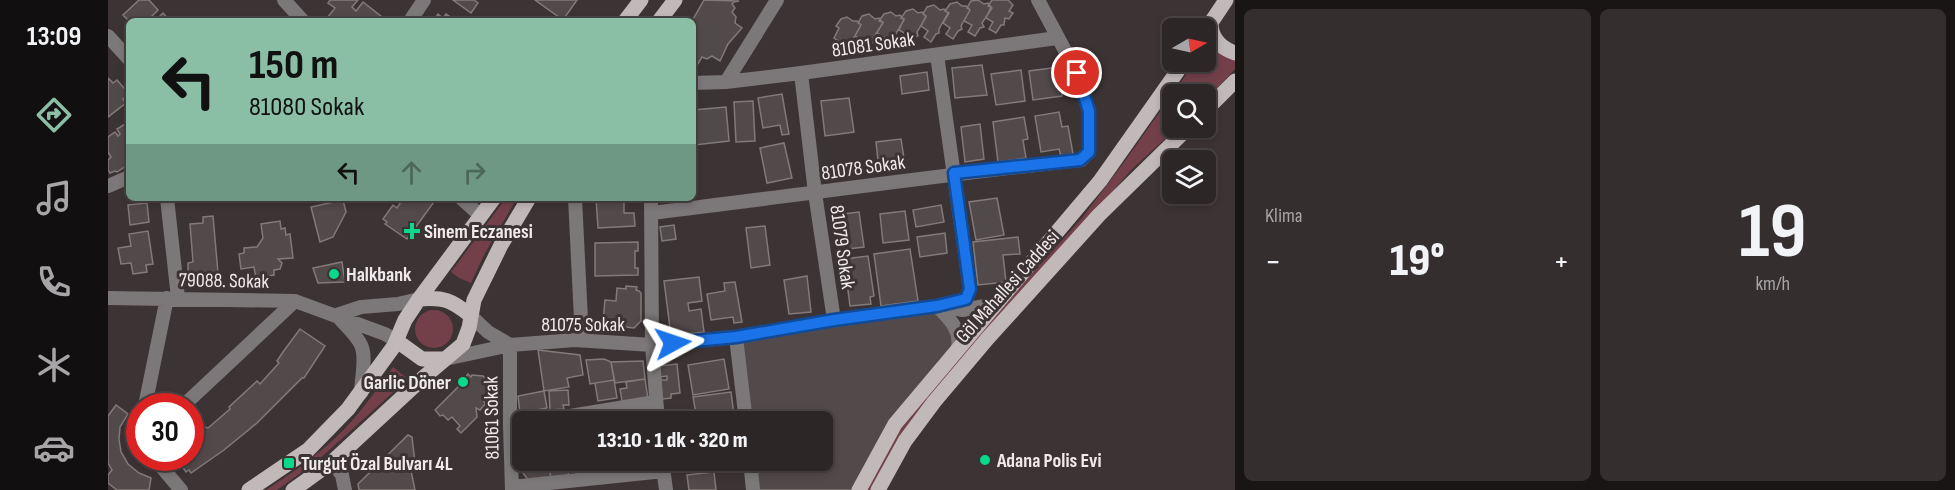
<!DOCTYPE html>
<html lang="tr">
<meta charset="utf-8">
<style>
:root{--surface:#2d2627;--page:#352e2f;--text:#f1f3f6;--muted:#a7a5a7;--line:#484344;--accent:#8abfa5}
body{margin:0;font-family:"Sofia Sans Condensed",sans-serif;background:var(--page);color:var(--text);height:100vh;display:flex;flex-direction:column;font-size:22px;white-space:nowrap}
*{box-sizing:border-box;margin:0}
p{font-size:20px;color:var(--muted)}
.icon{flex:none;width:33px;height:33px;fill:none;stroke:currentColor;stroke-width:2;stroke-linecap:round;stroke-linejoin:round}
.map{position:relative;flex:1;overflow:hidden}
.drawer{display:flex;flex-direction:column;gap:9px;padding:9px;background:#191515;width:720px}
.drawer>*{flex:none}
.banner{position:absolute;left:18px;top:18px;width:570px;height:183px;border-radius:9px;box-shadow:0 3px 9px #0003,0 0 0 2px var(--line);background:#8abfa5;color:#111;overflow:hidden}
.needle{width:39px;rotate:81deg}
.fabs{position:absolute;left:1054px;top:18px;display:grid;gap:12px}
.fabs a{display:grid;place-items:center;width:54px;height:54px;border-radius:9px;background:var(--surface);box-shadow:0 3px 9px #0003,0 0 0 2px var(--line);font-size:30px}
.speed{position:absolute;left:18px;top:393px;display:flex;gap:12px;font-size:30px;font-weight:700;text-align:center}
.speed>*{display:grid;place-content:center;width:78px;height:78px;border-radius:50%;background:var(--surface);box-shadow:0 3px 9px #0003,0 0 0 2px var(--line);line-height:1}
.speed .limit{border:9px solid #d22;background:#fff;color:#111}
.pin{position:absolute;display:grid;place-items:center;width:51px;height:51px;color:#fff;margin:-26px;border:3px solid #fff;border-radius:50%;box-shadow:0 2px 6px #0007}
.me{position:absolute;width:66px;margin:-33px;rotate:85deg;stroke-linejoin:round;filter:drop-shadow(0 0 4px #0008)}
.turn{display:flex;align-items:center;gap:21px;height:126px;padding:0 24px;font-size:27px}
.turn .icon{width:78px;height:78px;stroke-width:2.5}
.turn b{display:block;font-size:42px;line-height:51px}
.lanes{display:flex;align-items:center;height:57px;padding:0 24px;background:#0003;justify-content:center;gap:30px;direction:ltr}
.lanes .off{opacity:.35}
.big{font-size:45px;font-weight:800;line-height:1.1}
.drawer .tile{flex:1;display:flex;flex-direction:column;justify-content:center;gap:9px;min-width:0;padding:0 21px;border-radius:9px;background:var(--page)}
.drawer .dial{align-items:center;gap:0}
.dial b{font-size:78px;line-height:1}
.heat{display:flex;justify-content:space-between;align-items:center;font-size:33px;direction:ltr}
.drawer .tiles{flex:1;display:grid;gap:9px;grid-template-columns:repeat(2,1fr)}
.trip{position:absolute;left:404px;top:411px;width:321px;height:60px;border-radius:9px;background:var(--surface);box-shadow:0 3px 9px #0003,0 0 0 2px var(--line);font-weight:800;line-height:60px;text-align:center}
main{display:flex;flex:1;min-height:0}
.tab-bar{display:flex;flex-direction:column;width:108px;justify-content:space-around;align-items:center;background:#120f10;color:var(--muted)}
.tab-bar .icon{width:42px;height:42px}
.tab-bar .on{color:var(--accent)}
.tab-bar b{font-size:27px;color:var(--text)}
.map>svg:first-child{display:block}
.green{fill:#73404a}
.building{fill:#52494a;stroke:#83797a;stroke-width:1.5}
.lines{fill:none;stroke-linecap:round;stroke-linejoin:round}
.minor{stroke:#7c7778;stroke-width:14}
.major{stroke:#c1b8b9;stroke-width:15}
.route-casing{stroke:#114b97;stroke-width:15}
.route{stroke:#1a73e8;stroke-width:10}
.poi-dot{fill:#08d98b;stroke:#3c3334;stroke-width:2}
.labels{text-anchor:middle;stroke-width:6;stroke-linejoin:round;paint-order:stroke}
.street-label{font-size:20px;fill:#efeaeb;stroke:#3c3334}
.poi-label{font-size:20px;font-weight:bold;fill:#efeaeb;stroke:#3c3334;text-anchor:start}
</style>
<main>
<nav class="tab-bar">
<b>13:09</b>
<svg class="icon on" aria-label="directions" viewBox="0 0 24 24"><path d="M12 3l9 9-9 9-9-9zM9 14v-3h6M13 9l2 2-2 2"/></svg>
<svg class="icon" aria-label="music" viewBox="0 0 24 24"><path d="M9 18V5l10-2v13"/><circle cx="6" cy="18" r="3"/><circle cx="16" cy="16" r="3"/></svg>
<svg class="icon" aria-label="phone" viewBox="0 0 24 24"><path d="M5 4h4l2 5-3 2q2 4 5 5l2-3 5 2v4C11 20 4 13 5 4z"/></svg>
<svg class="icon" aria-label="climate" viewBox="0 0 24 24"><path d="M12 3v18M4 7l16 10M4 17L20 7"/></svg>
<svg class="icon" aria-label="car" viewBox="0 0 24 24"><path d="M5 17H2v-5l4-1 3-4h7l3 4 3 1v5h-3M9 17h6M6 11h13"/><circle cx="7" cy="17" r="2"/><circle cx="17" cy="17" r="2"/></svg>
</nav>
<div class="map">
<svg width="1127" height="490" viewBox="0 0 1127 490">
<rect width="100%" height="100%" fill="#3c3334"/>
<path class="green" d="M1098 46 1127 59V69L1098 100V94H1065V128H1069L1024 169 977 223 763 490H759L786 438 845 362 974 218 1017 161 1087 62H1098Z
M398 198H409L377 253 363 283 351 278 343 272Z
M307 329a19 19 0 1 1 38 0a19 19 0 1 1-38 0Z
M285 367 300 379 208 462 169 490H158C181 475 205 459 226 439 249 418 267 392 285 367Z"/>
<path class="building" d="M31 0H41L50 10 44 16 48 20 55 13 62 21H21L15 15Z
M222 0H250L244 7 248 11 255 2 274 17 271 21H223L219 18 227 8 220 3Z
M345 0H366L370 3 363 13Z
M427 0H469L455 20Z
M596 0 631 1 626 2 624 4 627 8 624 12 628 17 627 23 634 28 620 44 612 61 604 56 599 59 594 57 588 67 585 65V21H584Z
M870 0 876 4 880 3 884 8 874 23 876 27 872 28 867 36 860 32 864 25 856 21 862 10 859 8 863 1Z
M884 0H900L905 5 901 11 905 13 901 19 897 18 896 25H893L888 33 881 29 885 22 878 18 883 7 880 6Z
M849 2 854 6H858L862 10 853 26 854 29 850 31 845 39 838 34 842 28 835 23 841 13 837 11 842 4Z
M826 5 832 10 836 9 840 13 831 29V33L828 34 823 42 816 37 820 31 813 26 818 16 815 14 819 7Z
M805 9 810 13 814 12 818 17 809 32 810 36 806 37 801 45 794 41 798 34 791 30 796 19 793 18 798 11Z
M783 12 788 16 792 15 796 20 787 35 789 37 788 40H784L779 48 772 44 776 37 769 33 775 22 771 21 776 14Z
M330 14 335 18 338 14 349 21H325Z
M761 14 767 19 771 18 775 23 765 38 767 41 763 43 758 51 751 47 754 40 747 36 753 25 750 23 754 16Z
M739 17 745 21H749L753 25 744 41 745 42 744 45 741 46 736 53 729 49 733 43 726 38 731 28 728 26 733 19Z
M874 65 879 95 847 98 844 68Z
M951 67 954 96 925 100 921 71Z
M913 70 917 101 888 105 883 74Z
M819 72 821 90 794 94 792 76Z
M0 78 5 83 9 80 21 94 15 99 18 103 0 117Z
M674 94 681 134 674 135 672 125 655 128 650 98Z
M741 98 746 132 717 136 713 101Z
M645 101 647 141 628 142 626 102Z
M618 107 621 141 586 145 585 110Z
M951 112 954 127 960 126 965 154 953 156 951 149 933 152 927 116Z
M916 117 920 139 915 140 918 158 890 162 885 122Z
M20 122 21 164 9 172 7 171 2 173 0 170V160L3 157 0 152V137L7 132 10 136 12 134 9 129Z
M872 124 876 159 857 162 853 127Z
M793 139 796 158 770 161 768 142Z
M676 143 684 178 659 183 652 148Z
M288 198H320L326 202 299 239 277 224 279 222 275 219 285 205 289 208 293 202Z
M488 198H521L522 201 516 202V213H526L527 226 490 228Z
M889 198 896 235 868 240 861 202Z
M235 200 238 212 225 237 212 242 203 207Z
M39 203 41 222 22 225 20 205Z
M833 205 836 222 808 227 805 210Z
M797 211 801 240 775 243 772 214Z
M751 212 756 247 732 250 727 215Z
M105 216 110 273 80 276V263L85 262 82 224 95 223V217Z
M172 221 173 229 177 228 178 235 182 234 185 258 170 259 174 263 172 269 166 270V275L148 278 146 267 133 269 131 254 136 253V248L149 247 155 238 153 224Z
M566 225 568 239 554 241 552 227Z
M657 226 662 265 643 268 638 228Z
M40 231 45 264 38 265 39 272 25 274 23 263 13 264 10 248 23 246 21 234Z
M837 233 839 253 812 257 809 237Z
M910 237 912 254 895 255 898 282 870 285 865 242Z
M530 242V251H527V268H530V275L487 276V243Z
M802 249 810 301 773 306 766 254Z
M760 256 766 296 762 297 763 304 742 306 736 259Z
M234 262 237 282 210 283 205 268Z
M699 276 703 312 681 314 676 280Z
M591 277 594 301 580 303 581 311 593 309 596 332 563 336 556 281Z
M627 282 634 322 626 323 625 317 603 320 599 294 617 291 616 283Z
M518 286 529 287 528 290 531 291 533 293V321L526 328 509 326V322L495 321 497 300 508 301 509 288 518 289Z
M829 306 850 348 746 490H645L642 460H714V422H638L628 337Z
M192 329 217 346 196 378H194L149 423 116 450 83 473 81 470 78 472 68 458H82V436L97 427 100 428 122 409 121 407 149 381 152 384 171 363 169 361 175 352Z
M430 350 472 355 475 375 459 378 461 387 436 391Z
M496 359 503 362 506 380 482 384 478 360Z
M616 359 621 389 585 395 580 365Z
M535 361 537 379 507 383 503 362Z
M569 364 572 393 563 394V398L554 399 552 380H559V376L552 377 551 366Z
M360 374 363 377 364 375 375 376 381 382 382 394 376 401 377 404 372 410 368 408 369 417 353 433 349 429 352 426 344 417 340 420 335 415 332 416 327 410 352 385Z
M537 379 540 399 514 401 512 389 519 388 518 382Z
M506 380 509 398 490 401 487 383Z
M460 390 461 405H455L456 409 442 410 441 391Z
M436 391 439 408 412 413 410 396Z
M623 392 626 415 589 420 585 397Z
M8 405 20 414 12 427 11 439 13 452 20 464 31 473 43 478 41 490H9L0 483V475L4 470 0 463V416Z
M520 415 521 422H503L502 418Z
M300 435 304 437 307 463 304 464 305 471H303L307 490H251L250 484Z
M414 435V460H440L443 479 421 481 412 469 409 442Z
M441 460H459L461 479 443 481Z
M606 472 608 490H581L579 475Z"/>
<g class="lines">
<path class="minor" d="M176 0 195 21
M302 21 316 0
M0 36 21 59
M693 73 707 193 726 320
M618 82 669 0
M585 83 618 82 693 73 949 38
M0 186 21 177
M59 198 70 298
M353 198 373 216
M467 198 474 340
M543 198 544 345 550 422
M543 213C686 196 829 175 973 160L981 152V111L969 73 930 0
M0 298 187 301 277 334 289 341
M829 306C842 320 853 328 850 348
M837 307 855 310 888 304
M229 315 253 307 290 304 311 299
M362 315 380 332 402 345
M232 319C239 327 249 336 253 345 259 357 253 380 253 393
M628 337 638 422
M402 345V425L404 490
M337 359 402 345 467 340 544 345 628 337 726 320 829 306 858 299 862 289 829 55
M37 406 59 298
M75 406 187 301
M426 422 547 402
M46 458 73 490
M554 460 558 490
M642 460 645 490
M224 462 234 475 237 490
M404 487 556 471"/>
<path class="major" d="M517 21 533 0
M551 21 567 0
M1103 23C1103 39 1113 48 1127 53
M1098 30 1118 0
M1098 110 1127 81
M311 299C336 297 343 300 362 315
M289 341 314 359H337
M141 490 200 450 240 409 286 346 297 320 311 299 386 198
M185 490 224 462 316 377 355 344 361 328 366 300 393 245 421 198
M751 490 787 424 992 181 1076 62
M770 490 797 441 826 402 880 338 991 215 1080 128"/>
</g>
<g class="lines">
<g class="route-casing">
<path id="route" d="M565 343 628 337 726 320 829 306 858 299 862 289 846 173 972 160 981 152V111L969 73"/>
</g>
<use href="#route" class="route"/>
</g>
<g class="poi-dot">
<path d="M301 222h6v6h6v6h-6v6h-6v-6h-6v-6h6z"/>
<circle cx="226" cy="274" r="6"/>
<circle cx="355" cy="382" r="6"/>
<circle cx="877" cy="460" r="6"/>
<rect x="175" y="457" width="12" height="12" rx="3"/>
</g>
<g class="labels">
<g class="street-label">
<text transform="translate(765 44) rotate(-8)" y="7">81081 Sokak</text>
<text transform="translate(755 167) rotate(-8)" y="7">81078 Sokak</text>
<text transform="translate(735 247) rotate(82)" y="7">81079 Sokak</text>
<text transform="translate(116 280) rotate(1)" y="7">79088. Sokak</text>
<text transform="translate(899 286) rotate(-48)" y="7">Göl Mahallesi Caddesi</text>
<text x="475" y="331">81075 Sokak</text>
<text transform="translate(383 418) rotate(-91)" y="7">81061 Sokak</text>
</g>
<g class="poi-label">
<text x="316" y="238">Sinem Eczanesi</text>
<text x="238" y="281">Halkbank</text>
<text x="343" y="389" text-anchor="end">Garlic Döner</text>
<text x="889" y="467">Adana Polis Evi</text>
<text x="193" y="470">Turgut Özal Bulvarı 4L</text>
</g>
</g>
</svg>
<div class="fabs">
<a><svg class="needle" viewBox="-14 -14 28 28"><path d="M0-13l5 13h-10z" fill="#e53935"/><path d="M0 13l5-13h-10z" fill="#a7a5a7"/></svg></a>
<a><svg class="icon" aria-label="search" viewBox="0 0 24 24"><circle cx="10" cy="10" r="6"/><path d="M15 15l6 6"/></svg></a>
<a><svg class="icon" aria-label="layers" viewBox="0 0 24 24"><path d="M12 4l9 5-9 5-9-5zM3 14l9 5 9-5"/></svg></a>
</div>
<div class="speed"><div class="limit">30</div></div>
<div class="pin" style="left:969px;top:73px;background:#d93025"><svg class="icon" aria-label="arrive" viewBox="0 0 24 24"><path d="M6 21V4h12l-3 4 3 4H6"/></svg></div>
<svg class="me" style="left:565px;top:343px" viewBox="-20 -20 40 40"><path d="M0-17L14 15 0 8-14 15z" fill="#1a73e8" stroke="#fff" stroke-width="4"/></svg>
<div class="trip">13:10 · 1 dk · 320 m</div>
<div class="banner">
<div class="turn"><svg class="icon" aria-label="left" viewBox="0 0 24 24"><path d="M17 20v-9H6M10 6l-5 5 5 5"/></svg><div><b>150 m</b>81080 Sokak</div></div>
<div class="lanes"><svg class="icon" aria-label="left" viewBox="0 0 24 24"><path d="M17 20v-9H6M10 6l-5 5 5 5"/></svg><svg class="icon off" aria-label="ahead" viewBox="0 0 24 24"><path d="M12 20V5M6 11l6-6 6 6"/></svg><svg class="icon off" aria-label="right" viewBox="0 0 24 24"><path d="M7 20v-9h11M14 6l5 5-5 5"/></svg></div>
</div>
</div>
<section class="drawer">
<div class="tiles">
<div class="tile"><p>Klima</p>
<div class="heat"><a>−</a><b class="big">19°</b><a>+</a></div>
</div>
<div class="tile dial"><b>19</b><p>km/h</p></div>
</div>
</section>
</main>
